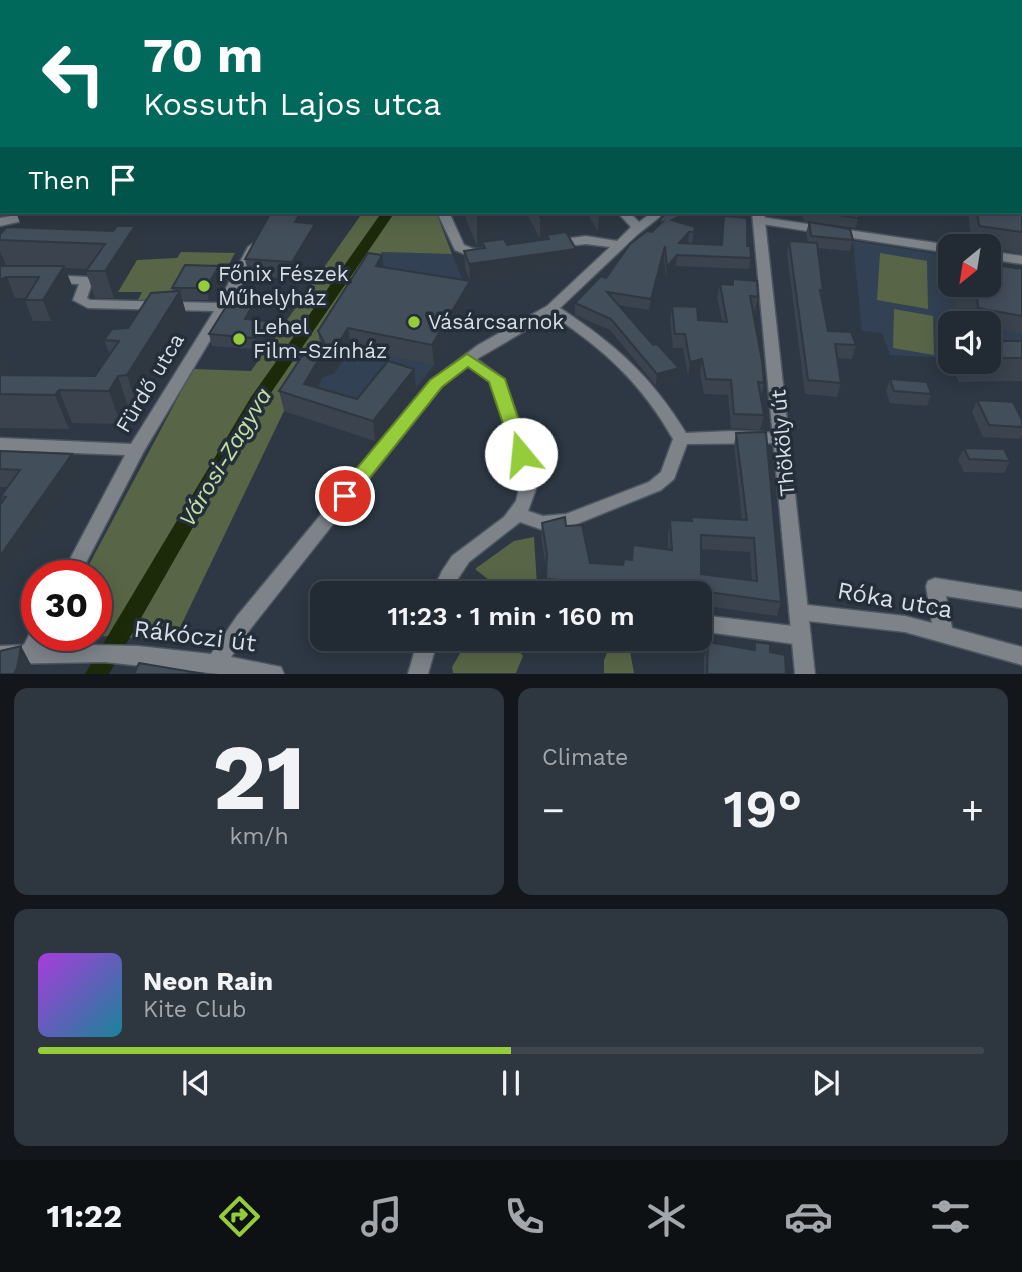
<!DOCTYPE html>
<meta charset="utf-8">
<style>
:root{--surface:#222a33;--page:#2e363f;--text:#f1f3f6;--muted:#a2a7ac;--line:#3f464e;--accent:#95cc3a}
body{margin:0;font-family:"Work Sans",sans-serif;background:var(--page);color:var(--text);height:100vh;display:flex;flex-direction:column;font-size:26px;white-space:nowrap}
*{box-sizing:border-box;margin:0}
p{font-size:23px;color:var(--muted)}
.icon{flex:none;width:38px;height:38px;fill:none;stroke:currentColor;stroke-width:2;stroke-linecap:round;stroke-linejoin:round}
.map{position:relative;height:674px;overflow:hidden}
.panel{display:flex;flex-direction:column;gap:14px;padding:14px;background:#13171c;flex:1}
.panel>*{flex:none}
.guide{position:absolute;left:0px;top:0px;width:1022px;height:214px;box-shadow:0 4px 18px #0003,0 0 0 2px var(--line);background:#00695c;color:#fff;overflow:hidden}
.needle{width:46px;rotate:210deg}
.controls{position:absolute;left:938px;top:234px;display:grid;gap:14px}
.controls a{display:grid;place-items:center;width:63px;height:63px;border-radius:14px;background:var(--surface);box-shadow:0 4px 18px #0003,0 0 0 2px var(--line);font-size:35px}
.speed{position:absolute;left:21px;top:560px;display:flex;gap:14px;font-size:35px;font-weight:700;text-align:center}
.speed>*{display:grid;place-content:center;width:91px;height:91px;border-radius:50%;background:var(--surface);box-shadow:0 4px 18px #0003,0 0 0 2px var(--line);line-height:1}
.speed .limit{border:10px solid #d22;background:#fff;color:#111}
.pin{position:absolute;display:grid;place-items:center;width:60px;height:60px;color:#fff;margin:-30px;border:4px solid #fff;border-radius:50%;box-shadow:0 2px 7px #0007}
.me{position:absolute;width:77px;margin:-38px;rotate:343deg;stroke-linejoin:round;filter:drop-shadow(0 0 5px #0008)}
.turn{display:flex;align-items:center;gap:24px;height:147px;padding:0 28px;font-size:32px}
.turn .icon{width:91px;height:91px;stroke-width:2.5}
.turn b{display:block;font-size:49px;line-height:60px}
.then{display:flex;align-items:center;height:66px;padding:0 28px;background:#0003;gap:14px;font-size:26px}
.big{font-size:52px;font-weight:600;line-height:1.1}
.panel .tile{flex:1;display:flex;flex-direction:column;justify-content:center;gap:10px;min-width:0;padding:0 24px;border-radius:14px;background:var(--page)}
.panel .dial{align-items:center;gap:0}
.dial b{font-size:91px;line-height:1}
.song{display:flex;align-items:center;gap:21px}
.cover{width:84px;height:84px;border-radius:10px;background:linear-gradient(135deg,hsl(280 70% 55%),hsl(190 70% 35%))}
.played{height:7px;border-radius:4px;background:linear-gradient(90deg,var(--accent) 50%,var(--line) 50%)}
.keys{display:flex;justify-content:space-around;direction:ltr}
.heat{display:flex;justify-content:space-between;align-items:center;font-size:38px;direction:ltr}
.panel .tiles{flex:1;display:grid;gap:14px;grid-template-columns:1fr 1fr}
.tile:last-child{grid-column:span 2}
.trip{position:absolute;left:310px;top:581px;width:402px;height:70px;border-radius:14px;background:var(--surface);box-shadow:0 4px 18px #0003,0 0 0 2px var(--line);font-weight:600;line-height:70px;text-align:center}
.tab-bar{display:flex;height:112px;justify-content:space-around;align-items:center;background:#0e1114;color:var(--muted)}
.tab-bar .icon{width:49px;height:49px}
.tab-bar .on{color:var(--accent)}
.tab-bar b{font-size:32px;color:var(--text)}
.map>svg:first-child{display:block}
.built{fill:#324153}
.green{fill:#586647}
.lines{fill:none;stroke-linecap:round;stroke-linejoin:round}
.canal{fill:#1d2a0a;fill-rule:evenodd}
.minor-casing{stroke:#4c5661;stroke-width:3}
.tertiary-casing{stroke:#4c5661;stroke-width:3}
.secondary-casing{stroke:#4c5661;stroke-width:3}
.minor{fill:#7d8389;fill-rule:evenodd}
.tertiary{fill:#7d8389;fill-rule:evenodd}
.secondary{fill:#a5adb8;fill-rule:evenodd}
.wall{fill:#3a434e;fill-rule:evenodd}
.shaded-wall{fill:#2f3740}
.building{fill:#434e5b;stroke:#2f3740;stroke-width:2;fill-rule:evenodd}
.route{fill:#95cc3a;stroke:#618526;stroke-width:2}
.poi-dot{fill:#95cc3a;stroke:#232e39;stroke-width:2.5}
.labels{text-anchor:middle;stroke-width:7;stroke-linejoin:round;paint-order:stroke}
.poi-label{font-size:21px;fill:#d8dfe6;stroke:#232e39;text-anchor:start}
.street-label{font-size:21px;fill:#d8dfe6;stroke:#232e39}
.water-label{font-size:23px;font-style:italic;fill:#c5e0a4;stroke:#232e39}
.near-street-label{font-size:24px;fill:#d8dfe6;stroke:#232e39}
</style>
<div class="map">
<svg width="1022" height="674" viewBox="0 0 1022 674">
<rect width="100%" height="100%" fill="#2d3844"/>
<path class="built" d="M853 241 950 256V285H989V263L1022 268V361L989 360V324H950V358L890 355 882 333 862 331Z
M382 252 452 254 471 300 434 365 375 441 284 411Z"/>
<path class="green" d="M363 212H436L452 254 382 252 284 411 174 640 82 635H96V576H83L193 369 251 371Z
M181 252 235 253 222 277 175 299 138 300 142 292H118L137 260 177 258Z
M880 253 927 261 928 309 877 300Z
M894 309 933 316 934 355 893 348Z
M534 537 537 586 494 584 475 569 514 541Z
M490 639H511L523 656 516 673H453L452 667 465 645Z
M612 641 629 646 634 673H604V660Z"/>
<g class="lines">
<path class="canal" d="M376 0H384L375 2Z
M382 212H395L264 403 109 674H85L251 397Z"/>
<g class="minor-casing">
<path id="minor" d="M39 0H47L38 2Z
M66 0H76L64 2Z
M146 0H154L145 2Z
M281 0H290L279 2Z
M316 0H351L354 2H318Z
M498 0H506V2H498Z
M572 0H580L581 2H573Z
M642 0H650L641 2Z
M668 0H676V2H668Z
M803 0H811L812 2H804Z
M902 0H910L912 2H903Z
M1020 13H1022V18H1020Z
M0 25H2L0 30Z
M0 41H2V47H0Z
M1020 48H1022V54L1020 53Z
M1020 70H1022V76H1020Z
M1020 110H1022V116H1020Z
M0 197H2L0 204Z
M437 212H449L464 245 474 249H488L490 252 488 255 472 257 455 250Z
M617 212H629L639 222 653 212H666L638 234 560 308C615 344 652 377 686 433L731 431 782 433 788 435 790 439 788 443 687 444 674 479 661 490 567 528 543 530 520 522 469 562 455 583 481 587 483 593H432L442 571 452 556 504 517 516 501 519 489 514 453 491 382 468 366 443 385 251 628 231 657 281 667 284 674H219L104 662 0 664V646L24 645 32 629 37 627V635H49L45 644 138 646 211 654 237 616 433 379 478 345 547 306 610 247 586 244 553 248 547 244 549 241 586 236 617 241 631 227ZM552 315C605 350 641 383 673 439L661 472 649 482 566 514 543 516 528 511 536 489 535 474 527 443 504 379 477 359Z
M760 217 950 245 955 247H950V253L756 223 754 221Z
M254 243 260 247 230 307 144 451 79 576H61L125 455 0 450V438L131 444 214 311 88 308 73 300 79 284 50 283 44 279 50 275 87 277 92 283 87 298 90 300 218 303 248 247Z
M989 251 1022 256V264L989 259Z
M935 578 1022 592V608L946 596 952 628 1022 647V665L905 632 799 620 792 618 789 612 792 606 799 604 905 616 932 623 926 586 928 581Z
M700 615 801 627 808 630 811 636 808 642 801 645 700 631Z
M418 639H438L428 674H408Z"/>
</g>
<g class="tertiary-casing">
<path id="tertiary" d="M1020 120H1022V126H1020Z
M0 189H2L0 196Z
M0 205H2V211H0Z
M33 212H55L49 215 0 226V218Z
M752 212H764L815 674H795Z"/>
</g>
<g class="secondary-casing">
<path id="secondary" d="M740 0H748L739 2Z"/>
</g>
<use href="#minor" class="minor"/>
<use href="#tertiary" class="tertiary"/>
<use href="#secondary" class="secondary"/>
</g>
<path class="wall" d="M620 0H639V1Z
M1020 19H1022V46L1020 44Z
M2 78V182L0 183V79Z
M1020 126 1022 127V165H1020Z
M1022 181V254L989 248V247L972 246 968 212H1020Z
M16 212H126L128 219 126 226 142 251 114 298H95L86 271 88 269 65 268 72 286 51 321H33L25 300 26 298H15L6 300 0 266H24L6 265 0 251V234L22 227Z
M271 212H302L304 223 318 240 295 279 249 276 245 259Z
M463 212H498L499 240 507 245 547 240V238L540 239 526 212H559L561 215 560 233 575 266 470 281 465 268 464 251 482 248V245L477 246Z
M586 212H619L618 228 598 231Z
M668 212H698L697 218 684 224 695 227 692 243H687L721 245 724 216 747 246 751 258 749 269 676 266 666 279 664 257 649 310 618 305 653 345 679 368 677 380 656 386 610 330 575 315V303L606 278 658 226Z
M791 212H863L856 228 804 221 803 216 791 215Z
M809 222 853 240 850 251 817 248 823 291 821 299 828 331 856 345 852 359 837 358 841 383 837 397 805 394 787 253 789 241 808 242 806 233Z
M219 266 222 277 209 300H182L189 324 138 409H129L121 424 72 423 69 429 0 428V346L8 366 4 375 95 376 110 355 104 340 128 328 173 292 172 288Z
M383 267 470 281 471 300 434 365 351 348 334 374 323 377 317 388 357 399 414 369 416 389 375 441 284 411 279 391 320 344 318 331Z
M1022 269V334L989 328V324H971L970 312 955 309 954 285H961Z
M733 279 758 297 755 311 752 310 764 383 761 397 764 415 760 430 731 428 728 395 704 394 700 373 688 376 683 348H673L670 320 672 306 698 320 722 321 717 297 720 284 732 285Z
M258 296 261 307 254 320 278 334 266 350 212 346 209 334Z
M989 341H1022V381L959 382 949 365 950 361V362H989Z
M890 379 931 394 927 406 890 403 886 391Z
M977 400 1022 420V435L1020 439 983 437 972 412Z
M736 433 781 602 777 616 700 605V593H545L546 567 541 537 542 523 566 526 590 563 623 565 631 560 633 545 668 549V534L670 520 690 521 691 517 742 520 734 446ZM701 549 750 552 752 580 701 574Z
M964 448 1010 461 1004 473 964 472 958 460Z
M0 451 80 472 0 588V505L3 501 1 496 7 487H0Z
M708 642 753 649 755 642 770 652 786 674H704V658Z"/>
<path class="shaded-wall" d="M2 145V182L0 183V146Z
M16 212H126L128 219 126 230 27 241Z
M301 212H302L304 226 295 222Z
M599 212H619L618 228 598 231Z
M689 212H698L697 218 671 231 672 220Z
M861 212H863L856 228 858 218Z
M498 213 499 243 482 242V245L477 246V216Z
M561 215 560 236 547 235V238L540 239V217Z
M315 224 318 240 295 279 292 262Z
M135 226 142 251 114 298 105 271Z
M689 232 688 243 678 254 679 243Z
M665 246 664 257 649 310 651 299Z
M576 249 575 266 470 281 469 264Z
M382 255 384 274 376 266Z
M677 255 676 266 666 279 667 267Z
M64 266 72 286 51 321 43 300Z
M219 266 222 277 209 300 206 288Z
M7 277 15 298 6 300 0 311V279Z
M470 281 471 300 434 365 432 345Z
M180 291 189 324 138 409 127 375Z
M258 296 261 307 248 331 245 319Z
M275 322 278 334 266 350 263 339Z
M348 328 351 348 334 374 323 377 310 401 304 384 320 357Z
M0 346 8 366 0 382Z
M702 359 700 373 688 376 690 362Z
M679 368 677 380 656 386 657 374Z
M414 369 416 389 375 441 373 421Z
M118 376 129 409 121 424 109 391Z
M59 390 72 423 69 429 55 395Z
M72 454 80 472 0 588V556Z
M21 646 36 674H14Z"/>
<path class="building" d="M414 0H489V2H413Z
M2 78V89H0V79Z
M2 94V122H0V95Z
M1020 126 1022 127V154L1020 153Z
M2 132V145L0 146V133Z
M1020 181H1022V232L979 226 977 212H1020Z
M271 212H301L295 222 315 224 292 262 245 259Z
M475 212H498V213L477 216Z
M537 212H559L561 215 540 217Z
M668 212H689L672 220 695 227 694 232H689L679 243 722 245 724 216 747 218V246H750L751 258 677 255 667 267 665 246 651 299 607 292 653 345 657 344 679 368 657 374 611 319 575 303 601 276 606 278 630 244 647 231 652 232 662 222 658 223 662 217Z
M816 212H861L858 218Z
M809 222 850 229 853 240 811 236Z
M117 226H135L105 271H86L105 244 0 240V234L7 227 113 231Z
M566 232 576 249 469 264 464 251 485 248 482 242 504 239 507 245 549 239 547 235Z
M789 241 817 243 823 291 820 290 828 331 851 332 856 345 835 344 841 383 808 380Z
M368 253 382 255 376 266 470 281 432 345 348 328 331 354 320 357 304 384 357 399 388 361 414 369 373 421 279 391 306 350 324 342 318 331Z
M989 264 1022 269V316L978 308 977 295 961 292V285H989Z
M185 265 219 266 206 288H172Z
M0 266H64L43 300H25L39 277H7L0 279Z
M733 279 757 281 758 297 750 296 762 361 764 383 758 382 764 415 734 414 731 380 706 379 702 359 690 362 685 334H675L672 306 697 307 698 320 727 322 720 284 733 285Z
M180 291 127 375 118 376 109 391 59 390 55 395 0 394V375L95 376 119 341 104 340 112 329 128 328 151 293Z
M234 294 258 296 245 319 275 322 263 339 209 334Z
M989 341H1022V358H989Z
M890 379 927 382 931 394 894 391Z
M977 400 1013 402 1022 420V427L989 425Z
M766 432 781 602 657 585V588L546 579 547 554 542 523 565 517 566 526 582 525 590 563 623 565 624 559 632 560 633 545 672 550 670 520 692 521 691 517 747 520 736 433ZM701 535 754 538 757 581 701 574Z
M964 448 1004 449 1010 461 969 459Z
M0 451 72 454 0 556V505L6 497 1 496 20 470 0 469Z
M708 642 755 650V642L770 644V652L785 655 786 674H707Z
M21 646 17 668 14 674H0V651Z
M139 663 204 674H134Z"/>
<path class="route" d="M467 354 505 379 530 454 528 459H515L489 382 468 367 442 387 351 501H338L335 496 338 491 430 380Z"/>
<g class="poi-dot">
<circle cx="204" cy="286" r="7"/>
<circle cx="414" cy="322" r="7"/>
<circle cx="239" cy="339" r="7"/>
</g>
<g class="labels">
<g class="poi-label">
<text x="218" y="281">Főnix Fészek<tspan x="218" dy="24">Műhelyház</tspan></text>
<text x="428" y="329">Vásárcsarnok</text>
<text x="253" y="334">Lehel<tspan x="253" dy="24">Film-Színház</tspan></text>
</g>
<g class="street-label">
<text transform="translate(150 383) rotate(-59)" y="7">Fürdő utca</text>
<text transform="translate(783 443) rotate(-95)" y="7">Thököly út</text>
</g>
<g class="water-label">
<text transform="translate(225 457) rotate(-59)" y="8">Városi-Zagyva</text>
</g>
<g class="near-street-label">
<text transform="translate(895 600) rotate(10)" y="8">Róka utca</text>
<text transform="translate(195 636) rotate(7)" y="8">Rákóczi út</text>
</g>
</g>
</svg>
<div class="controls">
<a><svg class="needle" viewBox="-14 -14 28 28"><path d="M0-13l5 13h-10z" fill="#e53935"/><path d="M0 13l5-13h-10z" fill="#a2a7ac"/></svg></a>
<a><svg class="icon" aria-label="sound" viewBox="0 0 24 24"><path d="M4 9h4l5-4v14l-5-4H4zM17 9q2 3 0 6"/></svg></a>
</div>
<div class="speed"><div class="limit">30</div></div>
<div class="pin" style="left:345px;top:496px;background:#d93025"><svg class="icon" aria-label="arrive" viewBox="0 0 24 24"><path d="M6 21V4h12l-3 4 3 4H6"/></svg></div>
<svg class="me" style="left:521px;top:454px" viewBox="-20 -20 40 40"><circle r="19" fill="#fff"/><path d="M0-13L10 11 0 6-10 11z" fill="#95cc3a"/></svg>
<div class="trip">11:23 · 1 min · 160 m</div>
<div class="guide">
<div class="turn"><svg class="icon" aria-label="left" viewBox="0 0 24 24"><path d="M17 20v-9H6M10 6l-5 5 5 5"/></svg><div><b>70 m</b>Kossuth Lajos utca</div></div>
<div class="then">Then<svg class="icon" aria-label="arrive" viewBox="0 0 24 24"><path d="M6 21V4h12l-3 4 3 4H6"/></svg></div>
</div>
</div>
<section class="panel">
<div class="tiles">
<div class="tile dial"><b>21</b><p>km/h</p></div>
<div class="tile"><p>Climate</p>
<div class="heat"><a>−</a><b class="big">19°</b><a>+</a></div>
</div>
<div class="tile">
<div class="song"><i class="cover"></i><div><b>Neon Rain</b><p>Kite Club</p></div></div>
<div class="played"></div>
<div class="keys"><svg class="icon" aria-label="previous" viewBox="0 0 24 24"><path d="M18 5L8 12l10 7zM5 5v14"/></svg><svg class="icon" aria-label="pause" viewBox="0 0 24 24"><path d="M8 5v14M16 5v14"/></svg><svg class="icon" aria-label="next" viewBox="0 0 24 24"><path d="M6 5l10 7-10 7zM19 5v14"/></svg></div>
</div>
</div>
</section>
<nav class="tab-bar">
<b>11:22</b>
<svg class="icon on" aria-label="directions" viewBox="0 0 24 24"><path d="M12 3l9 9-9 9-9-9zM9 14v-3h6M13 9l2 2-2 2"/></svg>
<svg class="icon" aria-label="music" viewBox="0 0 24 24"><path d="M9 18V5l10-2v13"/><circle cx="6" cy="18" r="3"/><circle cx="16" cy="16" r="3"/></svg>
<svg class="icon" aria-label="phone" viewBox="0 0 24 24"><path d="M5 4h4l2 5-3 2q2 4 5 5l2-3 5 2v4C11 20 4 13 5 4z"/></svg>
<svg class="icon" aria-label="climate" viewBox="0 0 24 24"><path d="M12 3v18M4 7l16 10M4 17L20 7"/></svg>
<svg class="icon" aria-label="car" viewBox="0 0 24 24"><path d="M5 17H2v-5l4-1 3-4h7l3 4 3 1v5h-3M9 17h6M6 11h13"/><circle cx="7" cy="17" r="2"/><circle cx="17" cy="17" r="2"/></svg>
<svg class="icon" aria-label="filters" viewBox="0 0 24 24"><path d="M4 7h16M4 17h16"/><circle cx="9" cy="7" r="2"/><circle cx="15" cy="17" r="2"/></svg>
</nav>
